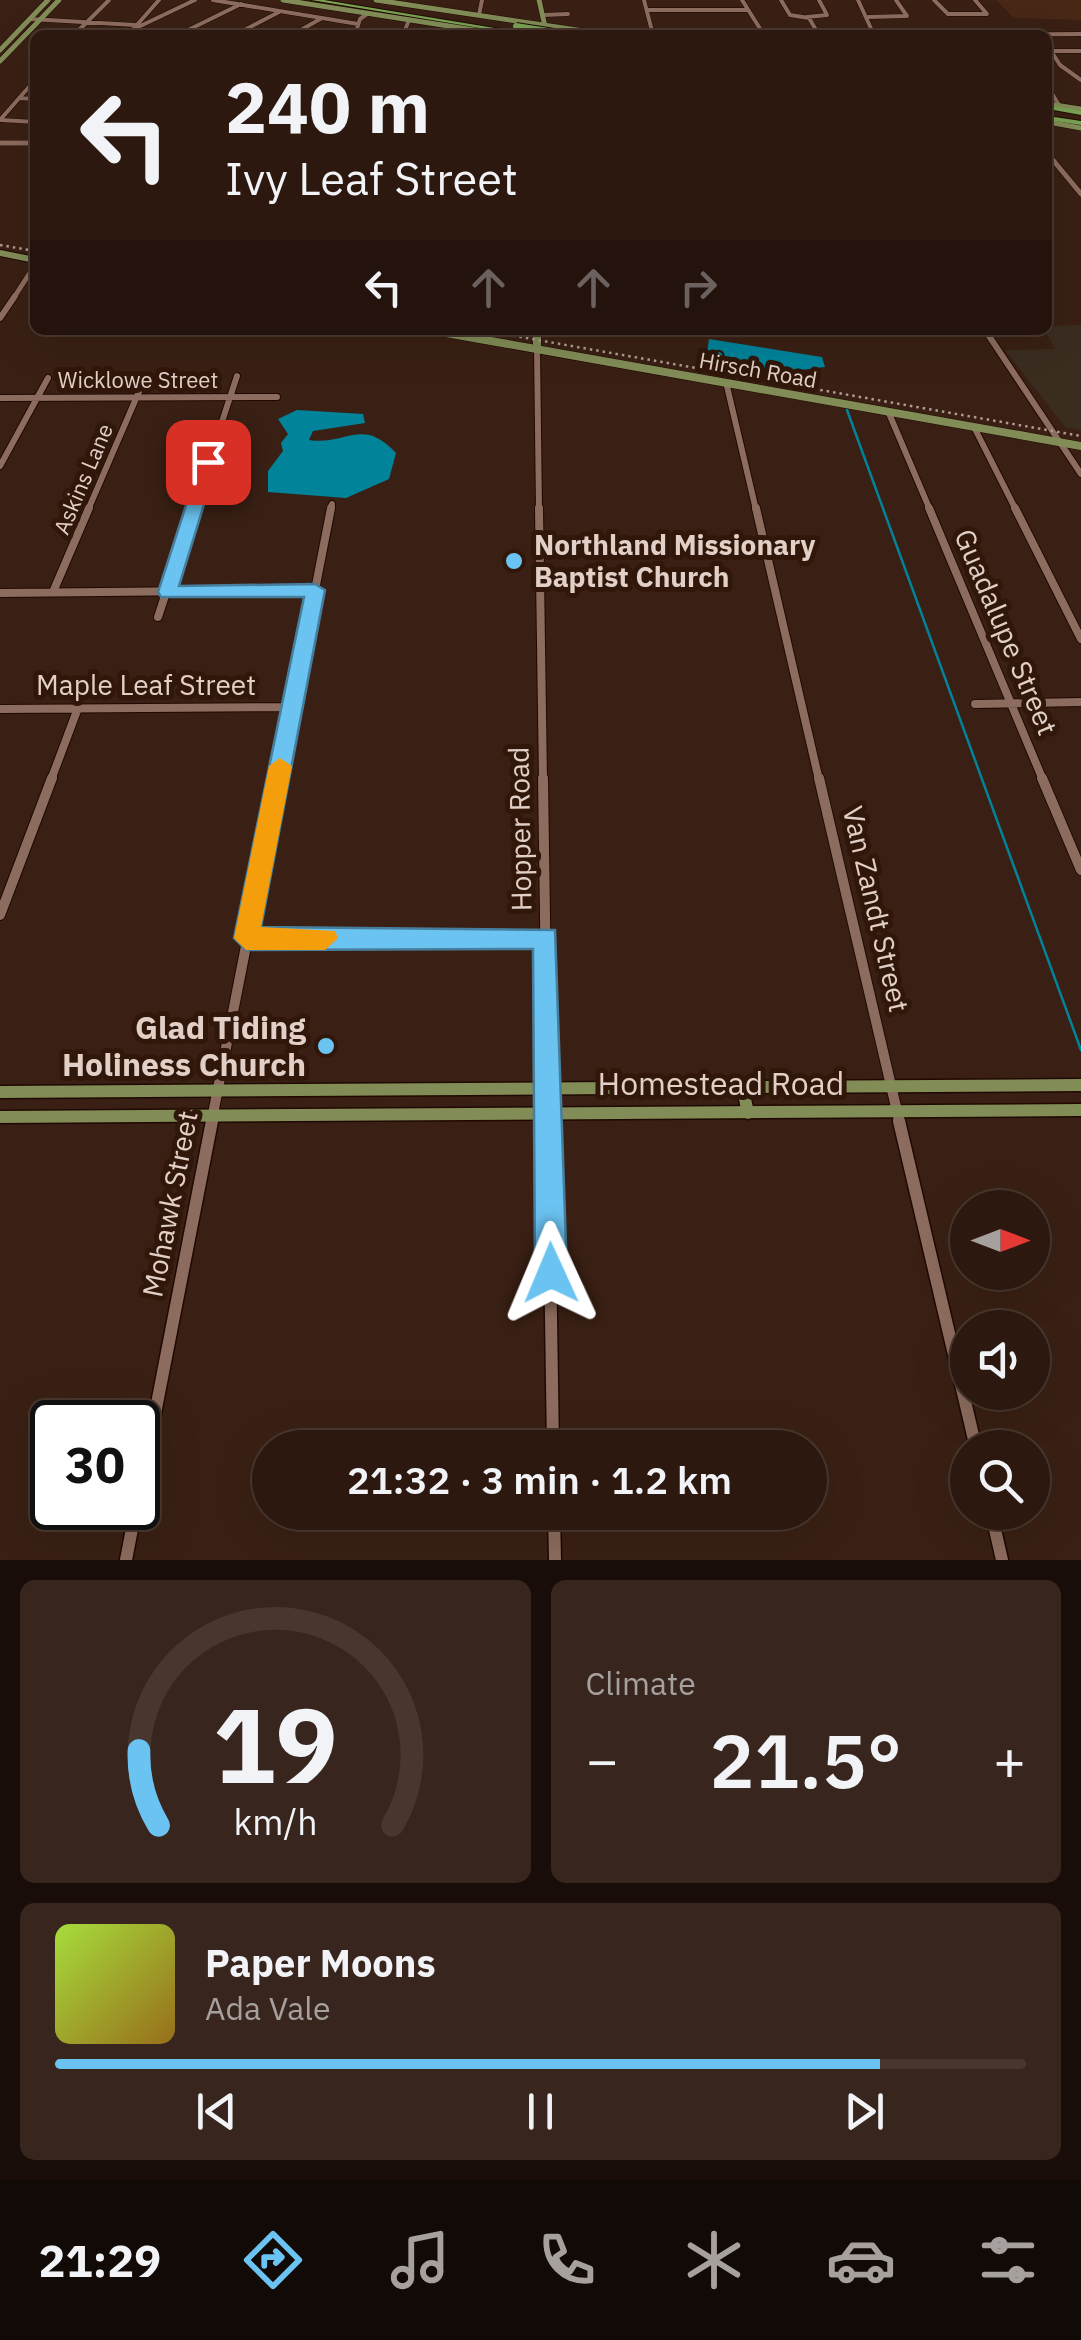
<!DOCTYPE html>
<meta charset="utf-8">
<style>
:root{--surface:#2c180f;--page:#38251d;--text:#f1f3f6;--muted:#a6a09e;--line:#48372f;--accent:#6bc3f2}
body{margin:0;font-family:"IBM Plex Sans",sans-serif;background:var(--page);color:var(--text);height:100vh;display:flex;flex-direction:column;font-size:38px;white-space:nowrap}
*{box-sizing:border-box;margin:0}
p{font-size:32px;color:var(--muted)}
.icon{flex:none;width:55px;height:55px;fill:none;stroke:currentColor;stroke-width:2;stroke-linecap:round;stroke-linejoin:round}
.map{position:relative;height:1560px;overflow:hidden}
.panel{display:flex;flex-direction:column;gap:20px;padding:20px;background:#180d08;flex:1}
.panel>*{flex:none}
.guide{position:absolute;left:30px;top:30px;width:1022px;height:305px;border-radius:15px;box-shadow:0 10px 40px #0002,0 0 0 2px var(--line);background:#2c180f;color:var(--text);overflow:hidden}
.needle{width:65px;rotate:90deg}
.controls{position:absolute;left:950px;top:1190px;display:grid;gap:20px}
.controls a{display:grid;place-items:center;width:100px;height:100px;border-radius:50%;background:var(--surface);box-shadow:0 10px 40px #0002,0 0 0 2px var(--line);font-size:50px}
.speed{position:absolute;left:30px;top:1400px;display:flex;gap:20px;font-size:50px;font-weight:700;text-align:center}
.speed>*{display:grid;place-content:center;width:130px;height:130px;border-radius:50%;background:var(--surface);box-shadow:0 10px 40px #0002,0 0 0 2px var(--line);line-height:1}
.speed .limit{border:5px solid #111;border-radius:15px;background:#fff;color:#111}
.pin{position:absolute;display:grid;place-items:center;width:85px;height:85px;color:#fff;margin:-42px;border-radius:20px;box-shadow:0 5px 15px #0006}
.me{position:absolute;width:110px;margin:-55px;rotate:359deg;stroke-linejoin:round;filter:drop-shadow(0 0 8px #0008)}
.turn{display:flex;align-items:center;gap:35px;height:210px;padding:0 30px;font-size:45px}
.turn .icon{width:130px;height:130px;stroke-width:2.5}
.turn b{display:block;font-size:70px;line-height:85px}
.lanes{display:flex;align-items:center;height:95px;padding:0 30px;background:#0003;justify-content:center;gap:50px;direction:ltr}
.lanes .off{opacity:.35}
.big{font-size:75px;font-weight:600;line-height:1.1}
.panel .widget{flex:1;display:flex;flex-direction:column;justify-content:center;gap:15px;min-width:0;padding:0 35px;border-radius:15px;background:var(--page)}
.panel .dial{align-items:center;gap:0}
.dial svg{height:260px;overflow:visible;fill:none;stroke:var(--line);stroke-width:7;stroke-linecap:round;text-anchor:middle}
.dial text{fill:var(--text);stroke:none}
.song{display:flex;align-items:center;gap:30px}
.cover{width:120px;height:120px;border-radius:15px;background:linear-gradient(135deg,hsl(80 70% 55%),hsl(40 70% 35%))}
.played{height:10px;border-radius:5px;background:linear-gradient(90deg,var(--accent) 85%,var(--line) 85%)}
.keys{display:flex;justify-content:space-around;direction:ltr}
.heat{display:flex;justify-content:space-between;align-items:center;font-size:55px;direction:ltr}
.panel .tiles{flex:1;display:grid;gap:20px;grid-template-columns:1fr 1fr}
.widget:last-child{grid-column:span 2}
.trip{position:absolute;left:252px;top:1430px;width:575px;height:100px;border-radius:50px;background:var(--surface);box-shadow:0 10px 40px #0002,0 0 0 2px var(--line);font-weight:600;line-height:100px;text-align:center}
.dock{display:flex;height:160px;justify-content:space-around;align-items:center;background:#120a06;color:var(--muted)}
.dock .icon{width:70px;height:70px}
.dock .selected{color:var(--accent)}
.dock b{font-size:45px;color:var(--text)}
.map>svg:first-child{display:block}
.built{fill:#482717}
.industrial{fill:#3b2c20}
.water{fill:#01839a}
.lines{fill:none;stroke-linecap:round;stroke-linejoin:round}
.stream{stroke:#01839a;stroke-width:2.5}
.minor-far5-casing{stroke:#200901;stroke-width:5}
.minor-far4-casing{stroke:#200901;stroke-width:6}
.minor-far3-casing{stroke:#200901;stroke-width:8}
.minor-far2-casing{stroke:#200901;stroke-width:10}
.minor-far1-casing{stroke:#200901;stroke-width:12}
.minor-casing{stroke:#200901;stroke-width:15}
.major-far3-casing{stroke:#200901;stroke-width:6}
.major-far2-casing{stroke:#200901;stroke-width:8}
.major-far1-casing{stroke:#200901;stroke-width:9}
.major-casing{stroke:#200901;stroke-width:15}
.highway-casing{stroke:#200901;stroke-width:2}
.minor-far5{stroke:#8c6c5e;stroke-width:4}
.minor-far4{stroke:#8c6c5e;stroke-width:5}
.minor-far3{stroke:#8c6c5e;stroke-width:6}
.minor-far2{stroke:#8c6c5e;stroke-width:8}
.minor-far1{stroke:#8c6c5e;stroke-width:10}
.minor{stroke:#8c6c5e;stroke-width:12}
.major-far3{stroke:#818c57;stroke-width:5}
.major-far2{stroke:#818c57;stroke-width:6}
.major-far1{stroke:#818c57;stroke-width:8}
.major{stroke:#818c57;stroke-width:12}
.highway{fill:#79a253;fill-rule:evenodd}
.rail{stroke:#b09c92;stroke-width:2.5;stroke-dasharray:2.5 4;stroke-linecap:butt}
.highway-bridge-casing{stroke:#200901;stroke-width:8;stroke-linecap:butt}
.highway-bridge{stroke:#79a253;stroke-width:6}
.route{fill:#6bc3f2;stroke:#467f9d;stroke-width:2.5}
.slow{fill:#f59e0b}
.poi-dot{fill:#6bc3f2;stroke:#30170a;stroke-width:4}
.labels{text-anchor:middle;stroke-width:10;stroke-linejoin:round;paint-order:stroke}
.far-street-label{font-size:22px;fill:#e2d0c8;stroke:#30170a}
.poi-label{font-size:28px;font-weight:bold;fill:#e2d0c8;stroke:#30170a;text-anchor:start}
.street-label{font-size:28px;fill:#e2d0c8;stroke:#30170a}
.near-poi-label{font-size:32px;font-weight:bold;fill:#e2d0c8;stroke:#30170a;text-anchor:end}
.near-street-label{font-size:32px;fill:#e2d0c8;stroke:#30170a}
</style>
<div class="map">
<svg width="1081" height="1560" viewBox="0 0 1081 1560">
<rect width="100%" height="100%" fill="#3a2014"/>
<path class="built" d="M996 0H1081V20L1014 18Z"/>
<path class="industrial" d="M1081 325V430L1065 427 1005 350 1055 349 1045 330 1048 326Z"/>
<path class="water" d="M709 339 822 357 825 367 783 372 706 360Z
M297 410 363 414 365 423 313 431 309 440C346 446 362 416 396 453L389 479 346 498 268 492V471L283 451 281 443 288 434 278 419Z"/>
<g class="lines">
<path class="stream" d="M847 410 1081 1050"/>
<g class="minor-far5-casing">
<path id="minor-far5" d="M213 0 358 24
M644 0 653 35
M742 0 764 35
M781 0 790 15 809 18 819 35
M858 0 874 35
M934 0 948 14H987L975 0
M647 10H747
M479 15 482 0
M544 15 568 14
M807 17 827 15 819 0
M868 17 907 16 896 0
M30 19 135 25
M134 29 195 0
M74 35 109 0
M128 35 159 0
M178 35 241 4
M235 35 279 12
M292 35 322 18
M355 35 360 19 367 14
M403 35 409 20
M929 35 1081 34
M1048 46 1060 65 1081 80
M1050 51H1081
M1048 87 1059 105
M19 98 35 99
M0 120 35 80
M1 120 35 122"/>
</g>
<g class="minor-far4-casing">
<path id="minor-far4" d="M0 143H35
M1048 154 1081 194
M13 299 35 265"/>
</g>
<g class="minor-far3-casing">
<path id="minor-far3" d="M0 318 15 296
M985 330 1081 474
M537 349 539 510
M726 382 756 510
M0 398 277 397
M888 411 930 510
M974 427 1016 510
M0 466 48 378
M88 510 144 380
M193 510 237 376
M331 510 332 504"/>
</g>
<g class="minor-far2-casing">
<path id="minor-far2" d="M539 508 543 780
M756 508 819 780
M929 508 1043 780
M1015 508 1081 639
M53 592 89 508
M0 593 315 590
M158 617 194 508
M975 704 1081 702
M0 709 292 707
M51 780 78 708
M278 780 331 508"/>
</g>
<g class="minor-far1-casing">
<path id="minor-far1" d="M543 778 548 1124
M819 778 900 1124
M1042 778 1081 870
M0 915 52 778
M247 939 546 938
M211 1124 279 778"/>
</g>
<g class="minor-casing">
<path id="minor" d="M548 1121 553 1448
M899 1121 976 1448
M138 1501 212 1121
M554 1512 555 1560
M991 1512 1002 1560
M126 1560 136 1508"/>
</g>
<g class="major-far3-casing">
<path id="major-far3" d="M283 0 506 35
M376 0 611 35
M539 0 547 35
M0 50 48 0
M0 61 59 0
M1048 104 1081 109
M1048 122 1081 128"/>
</g>
<g class="major-far2-casing">
<path id="major-far2" d="M0 253 35 260"/>
</g>
<g class="major-far1-casing">
<path id="major-far1" d="M429 330 1081 446
M537 330V349"/>
</g>
<g class="major-casing">
<path id="major" d="M742 1085 748 1113
M0 1092 1081 1085
M0 1117 1081 1110"/>
</g>
<g class="highway-casing">
<path id="highway" d="M311 0H324L519 32 516 34Z
M1048 105 1081 111V115L1048 109Z
M1048 116 1081 121V125L1048 120Z"/>
</g>
<use href="#minor-far5" class="minor-far5"/>
<use href="#minor-far4" class="minor-far4"/>
<use href="#minor-far3" class="minor-far3"/>
<use href="#minor-far2" class="minor-far2"/>
<use href="#minor-far1" class="minor-far1"/>
<use href="#minor" class="minor"/>
<use href="#major-far3" class="major-far3"/>
<use href="#major-far2" class="major-far2"/>
<use href="#major-far1" class="major-far1"/>
<use href="#major" class="major"/>
<use href="#highway" class="highway"/>
<path class="rail" d="M0 245 35 251
M481 330 1081 436"/>
<g class="highway-bridge-casing">
<path id="highway-bridge" d="M516 26 567 34"/>
</g>
<use href="#highway-bridge" class="highway-bridge"/>
</g>
<path class="route" d="M208 457 217 462 179 586 315 584 325 590 261 927 555 930 567 1273 562 1284 551 1289 540 1284 535 1273 533 949 246 950 234 938 304 597H161L158 592 200 462Z"/>
<path class="slow" d="M280 758 292 766 261 927 335 931 338 938 325 950H246L234 938 269 766Z"/>
<g class="poi-dot">
<circle cx="514" cy="561" r="10"/>
<circle cx="326" cy="1046" r="10"/>
</g>
<g class="labels">
<g class="far-street-label">
<text transform="translate(758 370) rotate(10)" y="8">Hirsch Road</text>
<text x="138" y="388">Wicklowe Street</text>
<text transform="translate(83 479) rotate(-67)" y="8">Askins Lane</text>
</g>
<g class="poi-label">
<text x="534" y="555">Northland Missionary<tspan x="534" dy="32">Baptist Church</tspan></text>
</g>
<g class="street-label">
<text transform="translate(1006 632) rotate(67)" y="10">Guadalupe Street</text>
<text x="146" y="695">Maple Leaf Street</text>
<text transform="translate(520 829) rotate(-91)" y="10">Hopper Road</text>
<text transform="translate(876 909) rotate(77)" y="10">Van Zandt Street</text>
<text transform="translate(170 1204) rotate(-79)" y="10">Mohawk Street</text>
</g>
<g class="near-poi-label">
<text x="306" y="1039">Glad Tiding<tspan x="306" dy="37">Holiness Church</tspan></text>
</g>
<g class="near-street-label">
<text x="721" y="1095">Homestead Road</text>
</g>
</g>
</svg>
<div class="controls">
<a><svg class="needle" viewBox="-14 -14 28 28"><path d="M0-13l5 13h-10z" fill="#e53935"/><path d="M0 13l5-13h-10z" fill="#a6a09e"/></svg></a>
<a><svg class="icon" aria-label="sound" viewBox="0 0 24 24"><path d="M4 9h4l5-4v14l-5-4H4zM17 9q2 3 0 6"/></svg></a>
<a><svg class="icon" aria-label="search" viewBox="0 0 24 24"><circle cx="10" cy="10" r="6"/><path d="M15 15l6 6"/></svg></a>
</div>
<div class="speed"><div class="limit">30</div></div>
<div class="pin" style="left:208px;top:462px;background:#d93025"><svg class="icon" aria-label="arrive" viewBox="0 0 24 24"><path d="M6 21V4h12l-3 4 3 4H6"/></svg></div>
<svg class="me" style="left:551px;top:1273px" viewBox="-20 -20 40 40"><path d="M0-17L14 15 0 8-14 15z" fill="#6bc3f2" stroke="#fff" stroke-width="4"/></svg>
<div class="trip">21:32 · 3 min · 1.2 km</div>
<div class="guide">
<div class="turn"><svg class="icon" aria-label="left" viewBox="0 0 24 24"><path d="M17 20v-9H6M10 6l-5 5 5 5"/></svg><div><b>240 m</b>Ivy Leaf Street</div></div>
<div class="lanes"><svg class="icon" aria-label="left" viewBox="0 0 24 24"><path d="M17 20v-9H6M10 6l-5 5 5 5"/></svg><svg class="icon off" aria-label="ahead" viewBox="0 0 24 24"><path d="M12 20V5M6 11l6-6 6 6"/></svg><svg class="icon off" aria-label="ahead" viewBox="0 0 24 24"><path d="M12 20V5M6 11l6-6 6 6"/></svg><svg class="icon off" aria-label="right" viewBox="0 0 24 24"><path d="M7 20v-9h11M14 6l5 5-5 5"/></svg></div>
</div>
</div>
<section class="panel">
<div class="tiles">
<div class="widget dial"><svg viewBox="0 0 100 80">
<path d="M14 69A42 42 0 1 1 86 69"/>
<path d="M14 69A42 42 0 0 1 8 46" stroke="#6bc3f2"/>
<text x="50" y="56" font-size="32" font-weight="700">19</text>
<text x="50" y="72" font-size="11">km/h</text>
</svg></div>
<div class="widget"><p>Climate</p>
<div class="heat"><a>−</a><b class="big">21.5°</b><a>+</a></div>
</div>
<div class="widget">
<div class="song"><i class="cover"></i><div><b>Paper Moons</b><p>Ada Vale</p></div></div>
<div class="played"></div>
<div class="keys"><svg class="icon" aria-label="previous" viewBox="0 0 24 24"><path d="M18 5L8 12l10 7zM5 5v14"/></svg><svg class="icon" aria-label="pause" viewBox="0 0 24 24"><path d="M8 5v14M16 5v14"/></svg><svg class="icon" aria-label="next" viewBox="0 0 24 24"><path d="M6 5l10 7-10 7zM19 5v14"/></svg></div>
</div>
</div>
</section>
<nav class="dock">
<b>21:29</b>
<svg class="icon selected" aria-label="directions" viewBox="0 0 24 24"><path d="M12 3l9 9-9 9-9-9zM9 14v-3h6M13 9l2 2-2 2"/></svg>
<svg class="icon" aria-label="music" viewBox="0 0 24 24"><path d="M9 18V5l10-2v13"/><circle cx="6" cy="18" r="3"/><circle cx="16" cy="16" r="3"/></svg>
<svg class="icon" aria-label="phone" viewBox="0 0 24 24"><path d="M5 4h4l2 5-3 2q2 4 5 5l2-3 5 2v4C11 20 4 13 5 4z"/></svg>
<svg class="icon" aria-label="climate" viewBox="0 0 24 24"><path d="M12 3v18M4 7l16 10M4 17L20 7"/></svg>
<svg class="icon" aria-label="car" viewBox="0 0 24 24"><path d="M5 17H2v-5l4-1 3-4h7l3 4 3 1v5h-3M9 17h6M6 11h13"/><circle cx="7" cy="17" r="2"/><circle cx="17" cy="17" r="2"/></svg>
<svg class="icon" aria-label="filters" viewBox="0 0 24 24"><path d="M4 7h16M4 17h16"/><circle cx="9" cy="7" r="2"/><circle cx="15" cy="17" r="2"/></svg>
</nav>
